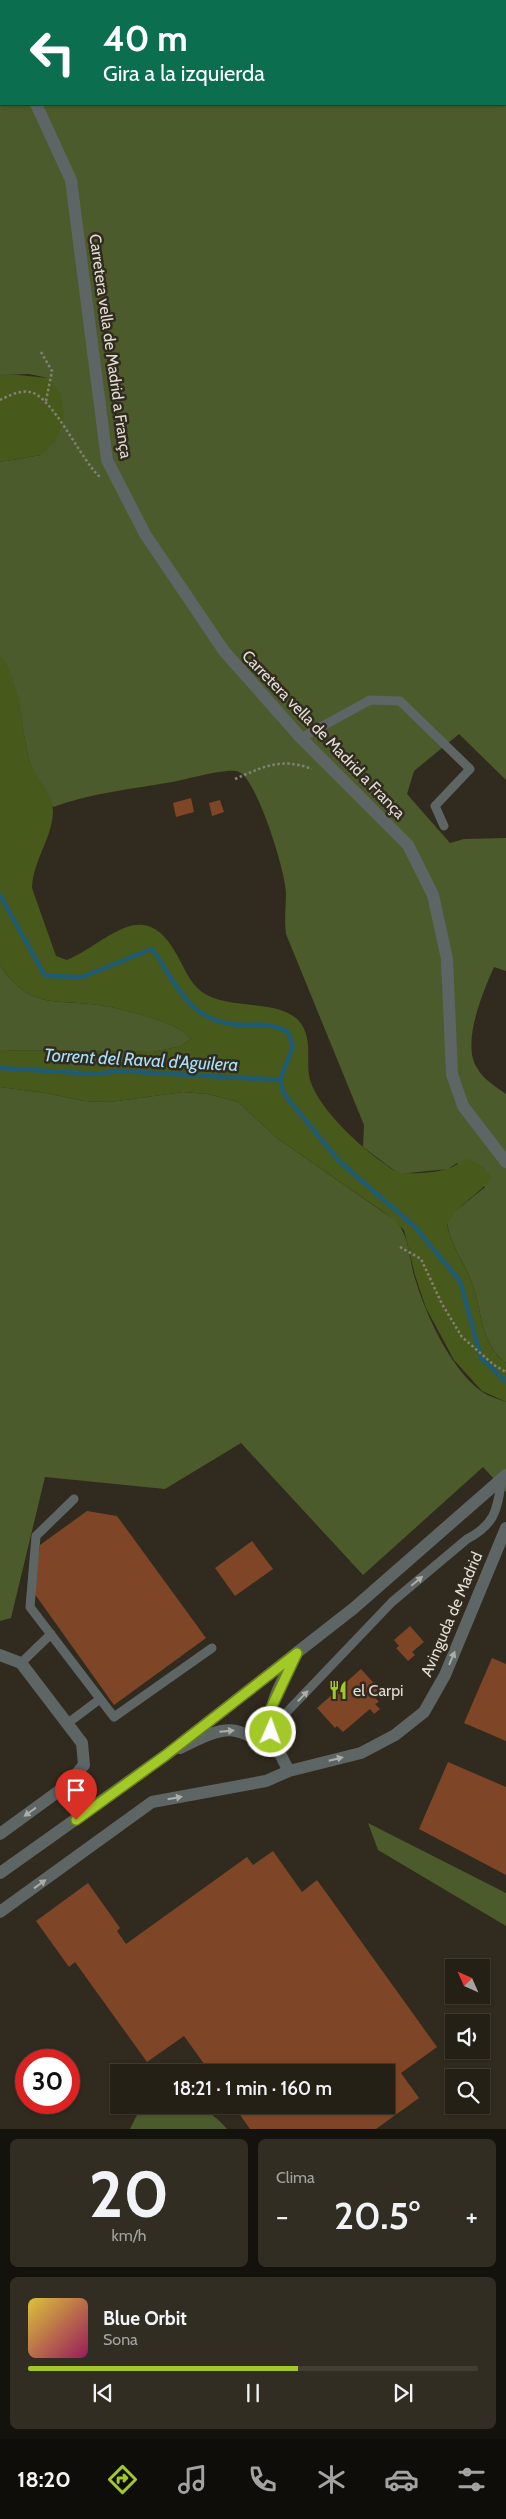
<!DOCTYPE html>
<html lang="es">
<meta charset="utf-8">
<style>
:root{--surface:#252016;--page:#312d23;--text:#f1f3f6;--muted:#a3a3a1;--line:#423e35;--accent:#a2c927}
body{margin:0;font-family:Cabin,sans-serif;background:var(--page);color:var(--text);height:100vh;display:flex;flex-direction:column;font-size:19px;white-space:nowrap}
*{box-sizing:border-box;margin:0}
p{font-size:16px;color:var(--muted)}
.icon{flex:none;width:28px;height:28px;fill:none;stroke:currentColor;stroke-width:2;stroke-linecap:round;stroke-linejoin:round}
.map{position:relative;height:2129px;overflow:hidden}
.panel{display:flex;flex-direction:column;gap:10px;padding:10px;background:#14120c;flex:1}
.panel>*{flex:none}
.hud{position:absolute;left:0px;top:0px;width:506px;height:105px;box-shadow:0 1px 4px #0004,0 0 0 1px var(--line);background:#0b6e4f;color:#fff;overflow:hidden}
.needle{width:32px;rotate:315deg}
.buttons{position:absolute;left:445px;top:1959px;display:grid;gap:10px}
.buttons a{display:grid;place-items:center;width:45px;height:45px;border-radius:0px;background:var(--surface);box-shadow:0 1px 4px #0004,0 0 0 1px var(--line);font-size:25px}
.speed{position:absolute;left:15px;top:2049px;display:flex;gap:10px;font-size:25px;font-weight:700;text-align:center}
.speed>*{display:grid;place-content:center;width:65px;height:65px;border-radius:50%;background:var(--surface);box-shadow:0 1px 4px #0004,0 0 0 1px var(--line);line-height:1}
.speed .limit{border:8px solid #d22;background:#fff;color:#111}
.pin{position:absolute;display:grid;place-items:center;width:42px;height:42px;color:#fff;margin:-51px -21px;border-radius:50% 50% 50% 0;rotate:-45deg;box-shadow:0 0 5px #0007}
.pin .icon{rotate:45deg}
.me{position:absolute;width:55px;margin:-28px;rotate:2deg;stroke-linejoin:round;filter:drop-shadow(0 0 4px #0008)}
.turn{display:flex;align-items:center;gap:18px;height:105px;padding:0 20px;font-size:22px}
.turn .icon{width:65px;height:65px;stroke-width:2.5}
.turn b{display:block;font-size:35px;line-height:42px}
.big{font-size:38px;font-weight:600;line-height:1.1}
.panel .widget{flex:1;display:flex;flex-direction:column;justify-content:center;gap:8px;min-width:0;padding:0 18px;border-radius:8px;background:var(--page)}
.panel .dial{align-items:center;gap:0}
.dial b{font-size:65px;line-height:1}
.song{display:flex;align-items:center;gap:15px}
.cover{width:60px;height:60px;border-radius:8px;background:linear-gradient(135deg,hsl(50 70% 55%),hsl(330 70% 35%))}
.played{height:5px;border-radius:2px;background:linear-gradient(90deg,var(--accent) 60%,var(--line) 60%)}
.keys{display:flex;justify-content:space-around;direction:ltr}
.heat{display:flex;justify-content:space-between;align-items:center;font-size:28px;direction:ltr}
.panel .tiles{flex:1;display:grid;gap:10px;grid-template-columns:1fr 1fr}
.widget:last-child{grid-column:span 2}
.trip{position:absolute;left:110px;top:2064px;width:285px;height:50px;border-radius:0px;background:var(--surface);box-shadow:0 1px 4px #0004,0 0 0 1px var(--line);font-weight:600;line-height:50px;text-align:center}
.tab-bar{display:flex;height:80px;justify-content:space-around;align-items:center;background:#0f0d09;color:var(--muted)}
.tab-bar .icon{width:35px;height:35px}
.tab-bar .on{color:var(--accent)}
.tab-bar b{font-size:22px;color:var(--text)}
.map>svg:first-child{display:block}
.green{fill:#4c5b2b;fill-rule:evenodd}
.forest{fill:#48591c}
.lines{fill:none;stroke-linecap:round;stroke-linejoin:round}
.stream{stroke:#1f5b72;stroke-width:4.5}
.building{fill:#7e4627}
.path{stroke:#858076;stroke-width:2.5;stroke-dasharray:2.5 2.5;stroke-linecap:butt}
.service{stroke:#5e6665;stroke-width:9}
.minor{stroke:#5e6665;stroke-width:12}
.tertiary{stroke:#5e6665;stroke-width:12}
.trunk{stroke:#98acaa;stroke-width:14}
.oneway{fill:#adada8}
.route-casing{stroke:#698319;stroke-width:12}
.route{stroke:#a2c927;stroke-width:9}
.labels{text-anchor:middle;stroke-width:5;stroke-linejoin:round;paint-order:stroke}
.street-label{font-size:16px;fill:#e1ddd5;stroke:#312a1e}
.poi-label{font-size:16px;fill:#e1ddd5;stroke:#312a1e;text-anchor:start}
.water-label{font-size:18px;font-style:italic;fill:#a4e0fb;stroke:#312a1e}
</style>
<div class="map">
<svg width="506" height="2129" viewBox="0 0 506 2129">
<rect width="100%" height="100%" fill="#312a1e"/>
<path class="green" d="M0 0H506V780L459 734 414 771 407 794 450 843 464 839 506 838V971L494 967C483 992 461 1043 477 1068 483 1079 496 1087 506 1094V1363C479 1342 483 1312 472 1283 464 1260 452 1250 447 1223L452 1214 485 1187 457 1163 448 1169 399 1174 363 1147 364 1125 286 934C284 920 286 907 286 893 286 873 257 779 239 772 228 767 186 780 172 782 132 789 91 793 53 807 47 793 35 778 30 763 21 732 21 680 0 657V462L41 455 48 378 29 374 0 375ZM1 1H505V104H1Z
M0 965C29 1009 53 999 98 1005 116 1007 165 1020 179 1029 184 1031 187 1036 191 1039L181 1046 153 1052 0 1050Z
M0 1087 46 1093 84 1101 110 1102 183 1092 208 1094 238 1102 277 1138 396 1221C409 1236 409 1256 414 1275 425 1313 449 1367 481 1391 488 1396 498 1399 506 1402V1492L483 1467 363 1575 241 1443 165 1489 45 1477 11 1618 0 1621Z
M368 1823 506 1893V1926L378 1850Z
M142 2105C178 2105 202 2099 227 2129H130Z"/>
<path class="forest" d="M8 374 48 378 61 394 64 418 58 438 41 455 0 462V375Z
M0 657C22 680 21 729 29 759 34 776 53 793 53 811 53 837 33 860 32 888L56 956 67 960C108 943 143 893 177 955 185 969 189 982 202 992 228 1011 279 998 299 1021 314 1039 305 1060 310 1080 319 1109 360 1147 385 1164 389 1167 396 1173 401 1173 414 1174 434 1173 446 1169 453 1168 460 1162 466 1159 478 1162 484 1167 492 1177 479 1195 458 1204 447 1224 452 1249 464 1261 472 1283 483 1312 479 1342 506 1363V1402L482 1391 454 1360 426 1308 415 1275 404 1230 385 1213 277 1138 238 1102 208 1094 183 1092 110 1102 84 1101 46 1093 0 1087V1050L153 1052 181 1046 191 1039C187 1036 183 1031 179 1029 164 1020 116 1007 98 1005 53 999 29 1009 0 965Z"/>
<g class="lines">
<path class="stream" d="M0 895 45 976 82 977 152 949C175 980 186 1018 231 1024 254 1028 264 1019 288 1032L293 1046 280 1080
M0 1068 96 1074 119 1071 280 1080
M280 1080 284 1094 339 1161 415 1227 460 1281 481 1358 506 1382"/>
</g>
<path class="building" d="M191 798 194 812 176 817 173 803Z
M220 800 224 812 212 816 209 803Z
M87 1511 117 1516 206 1638 114 1705 34 1593 40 1545Z
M252 1541 273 1569 235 1596 215 1568Z
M410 1626 424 1642 412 1652 415 1655 408 1661 396 1648 399 1646 394 1640Z
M492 1658 506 1664V1741L464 1723Z
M361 1669 379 1689 373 1695 379 1702 375 1704 380 1709 374 1714 370 1709 343 1732 337 1726 335 1728 317 1708Z
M448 1762 506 1787V1875L419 1829Z
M273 1851 302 1892 317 1880 437 2047 401 2073 419 2098 376 2129H250L233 2105H386V2072H210L184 2036 147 2062 75 1962 69 1967 36 1921 88 1883 120 1928 117 1931 126 1944 247 1857 253 1865Z"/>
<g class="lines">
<path class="path" d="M41 352 52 371 46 401
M0 400C8 396 20 390 30 392 53 396 81 461 101 478
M235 779C263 767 281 757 312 769
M400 1247 421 1259 442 1304 462 1337 494 1365 506 1372"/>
<path class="service" d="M301 738 370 700 400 701 470 769 435 806 444 826
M74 1499 36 1536 30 1607 114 1717 212 1648
M21 1663 51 1634
M68 1723 100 1699
M271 1732 285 1714 392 1602 467 1539C496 1524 497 1509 502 1479"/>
<path class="minor" d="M0 24 1 27
M36 104 71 180 107 460 145 534 224 651 301 738 408 845 433 895 447 959 452 1074 463 1106 506 1162
M0 1655 21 1663 82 1743 84 1765 67 1785 0 1834
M180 1748C230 1724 231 1723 279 1753
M289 1771C259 1718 270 1703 297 1653
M0 1912 152 1802 266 1781 289 1771 361 1753 395 1735 424 1712 445 1675 506 1528"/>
<path class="tertiary" d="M0 1873 166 1755 354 1608 506 1475"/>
<path class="trunk" d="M401 0 406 1
M495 0 500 1
M505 26H506"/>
</g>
<defs><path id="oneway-solid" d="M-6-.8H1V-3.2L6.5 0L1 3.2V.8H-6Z" transform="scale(1.25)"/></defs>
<g class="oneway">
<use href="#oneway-solid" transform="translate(417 1581) rotate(-40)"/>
<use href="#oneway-solid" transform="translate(452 1658) rotate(-67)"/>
<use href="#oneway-solid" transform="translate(303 1696) rotate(-46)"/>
<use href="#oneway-solid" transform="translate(227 1731) rotate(-5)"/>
<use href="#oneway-solid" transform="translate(336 1759) rotate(-14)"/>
<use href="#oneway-solid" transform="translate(175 1798) rotate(-10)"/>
<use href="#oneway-solid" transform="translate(30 1812) rotate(144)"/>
<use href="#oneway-solid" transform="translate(40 1884) rotate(-36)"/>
</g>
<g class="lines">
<g class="route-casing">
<path id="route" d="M76 1820 166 1755 297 1653 272 1706 271 1732"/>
</g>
<use href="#route" class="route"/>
</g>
<defs>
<g id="restaurant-bare" transform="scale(1.5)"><path d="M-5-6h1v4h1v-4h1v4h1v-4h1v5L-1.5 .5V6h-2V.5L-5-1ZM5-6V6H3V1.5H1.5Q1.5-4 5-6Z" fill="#a2c927" stroke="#312a1e" stroke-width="2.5" paint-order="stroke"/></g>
</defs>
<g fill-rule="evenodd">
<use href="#restaurant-bare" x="338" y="1690"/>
</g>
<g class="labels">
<g class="street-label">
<text transform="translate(111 346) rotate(82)" y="6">Carretera vella de Madrid a França</text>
<text transform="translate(324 734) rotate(46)" y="6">Carretera vella de Madrid a França</text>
<text transform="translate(451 1614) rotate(-67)" y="6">Avinguda de Madrid</text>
</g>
<g class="poi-label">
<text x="353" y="1696">el Carpi</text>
</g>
<g class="water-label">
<text transform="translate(141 1060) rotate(3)" y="6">Torrent del Raval d'Aguilera</text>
</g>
</g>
</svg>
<div class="buttons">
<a><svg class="needle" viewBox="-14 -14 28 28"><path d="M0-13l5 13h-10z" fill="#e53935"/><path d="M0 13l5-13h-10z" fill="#a3a3a1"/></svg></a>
<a><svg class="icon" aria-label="sound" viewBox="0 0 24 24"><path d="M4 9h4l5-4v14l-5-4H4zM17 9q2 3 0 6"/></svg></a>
<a><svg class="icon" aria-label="search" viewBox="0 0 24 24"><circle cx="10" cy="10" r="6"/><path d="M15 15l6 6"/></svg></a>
</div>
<div class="speed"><div class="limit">30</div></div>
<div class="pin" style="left:76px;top:1820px;background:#d93025"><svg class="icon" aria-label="arrive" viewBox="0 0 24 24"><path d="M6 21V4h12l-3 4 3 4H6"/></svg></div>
<svg class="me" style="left:271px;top:1732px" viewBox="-20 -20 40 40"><circle r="17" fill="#a2c927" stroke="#fff" stroke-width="3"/><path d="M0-11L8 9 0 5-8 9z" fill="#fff"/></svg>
<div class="trip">18:21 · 1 min · 160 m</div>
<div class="hud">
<div class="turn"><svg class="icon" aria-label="left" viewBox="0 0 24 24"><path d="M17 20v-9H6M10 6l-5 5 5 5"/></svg><div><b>40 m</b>Gira a la izquierda</div></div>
</div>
</div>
<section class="panel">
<div class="tiles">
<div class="widget dial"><b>20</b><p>km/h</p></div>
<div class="widget"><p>Clima</p>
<div class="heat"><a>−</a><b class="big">20.5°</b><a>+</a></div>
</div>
<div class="widget">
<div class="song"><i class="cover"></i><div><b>Blue Orbit</b><p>Sona</p></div></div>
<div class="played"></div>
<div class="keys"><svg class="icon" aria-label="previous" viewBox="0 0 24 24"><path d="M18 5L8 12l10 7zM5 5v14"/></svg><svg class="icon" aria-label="pause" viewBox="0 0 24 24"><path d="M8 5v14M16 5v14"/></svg><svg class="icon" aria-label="next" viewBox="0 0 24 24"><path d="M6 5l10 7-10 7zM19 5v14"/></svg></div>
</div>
</div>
</section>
<nav class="tab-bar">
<b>18:20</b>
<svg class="icon on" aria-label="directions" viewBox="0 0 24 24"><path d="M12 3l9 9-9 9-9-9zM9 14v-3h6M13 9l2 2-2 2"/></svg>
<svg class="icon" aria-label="music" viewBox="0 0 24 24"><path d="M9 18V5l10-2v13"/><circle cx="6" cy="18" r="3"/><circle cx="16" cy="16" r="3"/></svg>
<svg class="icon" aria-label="phone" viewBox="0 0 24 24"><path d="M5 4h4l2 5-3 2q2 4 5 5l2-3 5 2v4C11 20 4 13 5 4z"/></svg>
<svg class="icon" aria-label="climate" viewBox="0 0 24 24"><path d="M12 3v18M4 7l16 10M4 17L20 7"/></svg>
<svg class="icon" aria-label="car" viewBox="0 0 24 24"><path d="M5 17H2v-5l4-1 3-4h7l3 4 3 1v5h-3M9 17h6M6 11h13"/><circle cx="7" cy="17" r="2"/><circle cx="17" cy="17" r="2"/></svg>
<svg class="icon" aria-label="filters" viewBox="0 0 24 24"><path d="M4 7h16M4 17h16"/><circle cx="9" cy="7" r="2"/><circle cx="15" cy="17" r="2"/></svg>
</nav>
